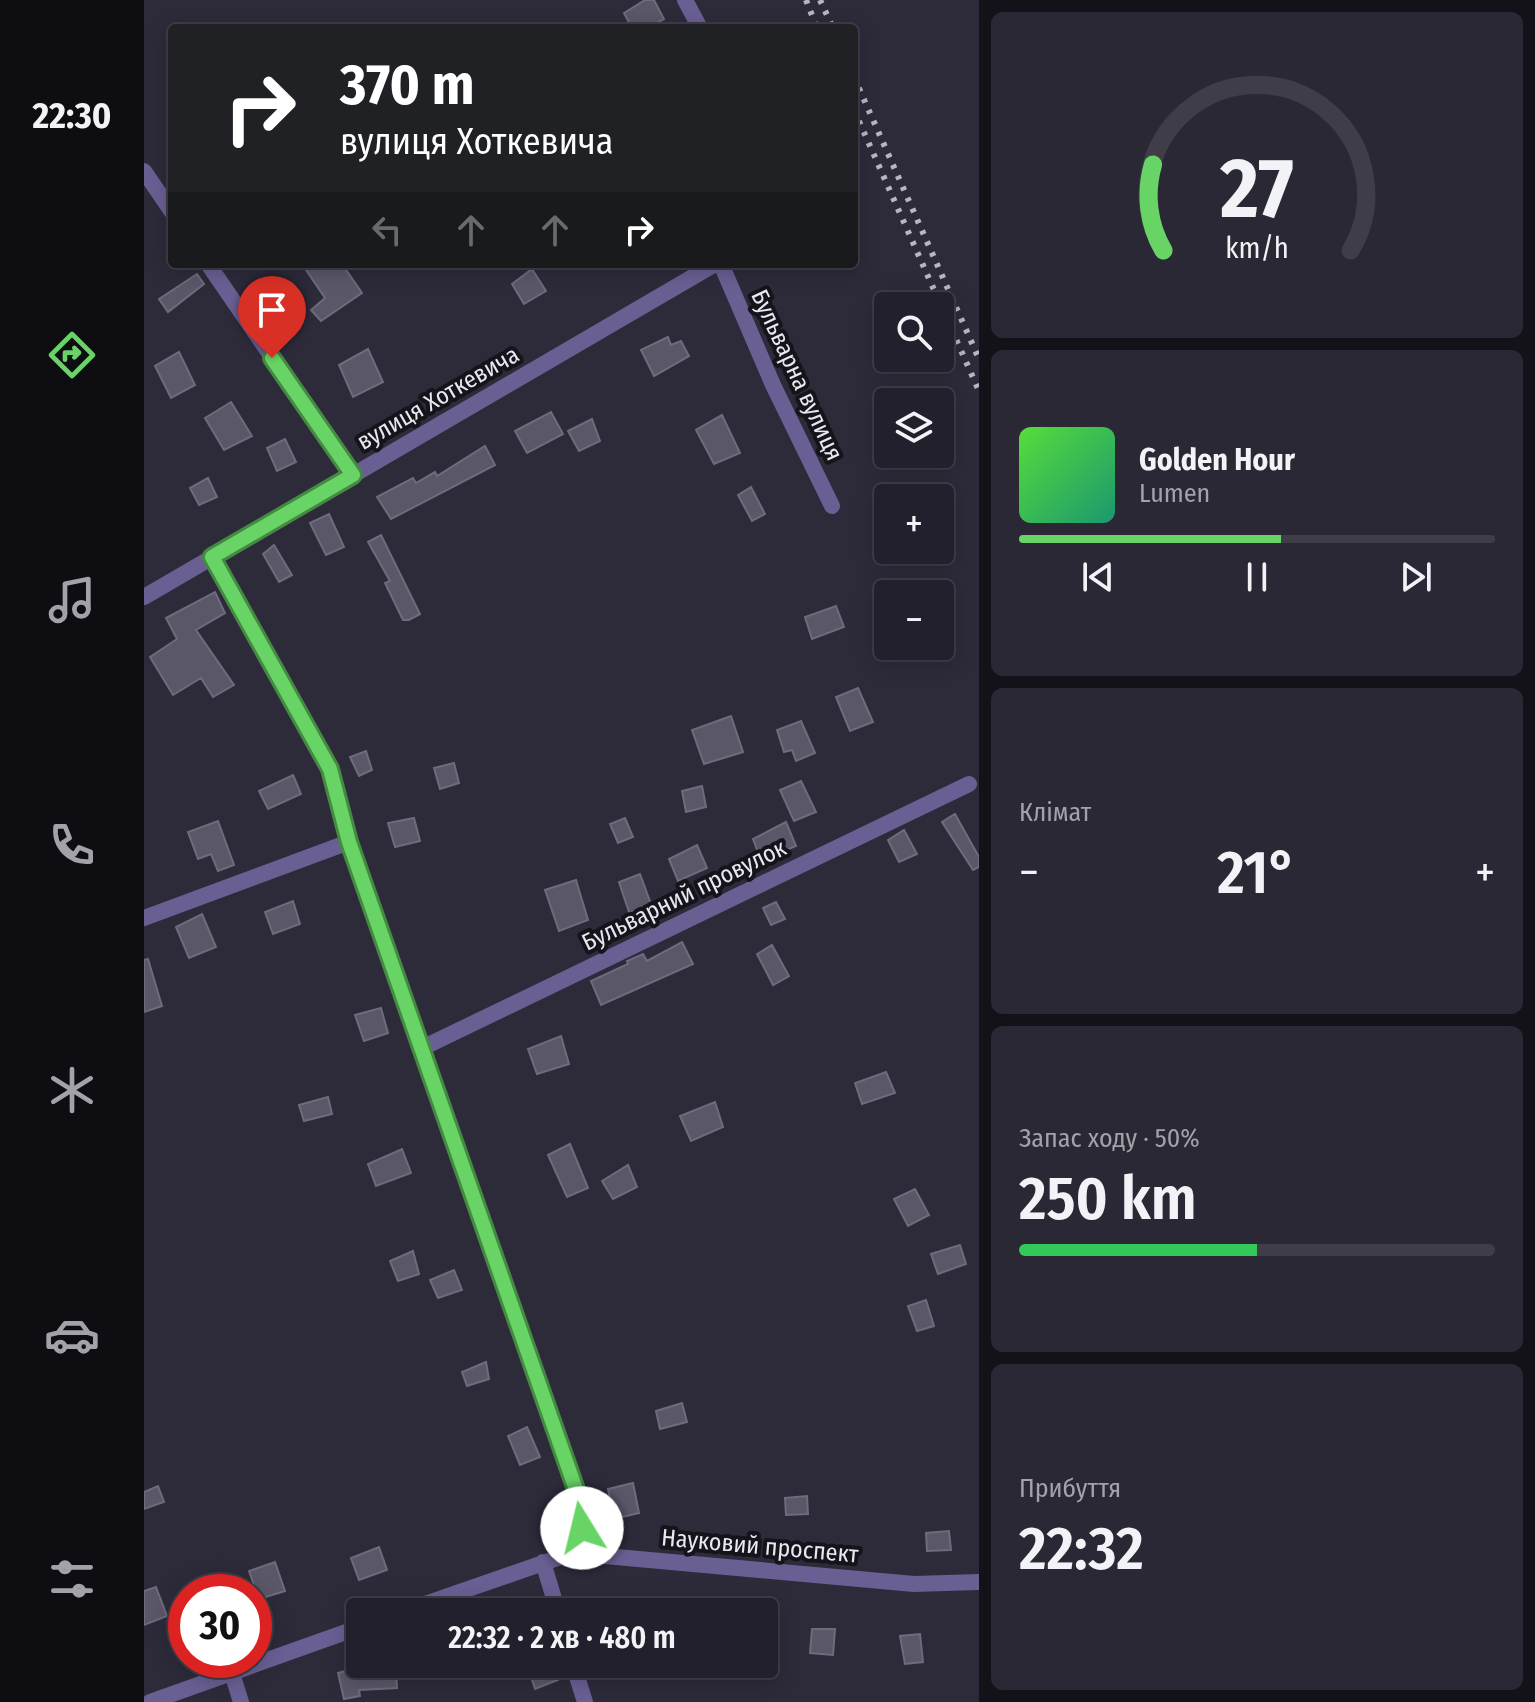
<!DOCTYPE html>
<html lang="uk">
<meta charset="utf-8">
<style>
:root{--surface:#22202c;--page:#2a2834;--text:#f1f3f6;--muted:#a2a3a9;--line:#3f3e48;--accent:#68d465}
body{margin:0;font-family:"Fira Sans Condensed",sans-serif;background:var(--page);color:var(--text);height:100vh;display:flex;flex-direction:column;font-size:30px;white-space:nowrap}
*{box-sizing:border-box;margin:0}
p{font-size:26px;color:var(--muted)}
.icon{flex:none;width:44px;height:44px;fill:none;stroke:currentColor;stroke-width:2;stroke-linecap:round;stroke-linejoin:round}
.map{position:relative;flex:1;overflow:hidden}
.details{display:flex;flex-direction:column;gap:12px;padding:12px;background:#131218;width:556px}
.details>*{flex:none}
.hud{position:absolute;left:24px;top:24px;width:690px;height:244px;border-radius:8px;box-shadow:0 4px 20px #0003,0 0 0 2px var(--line);background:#202124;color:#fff;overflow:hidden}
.buttons{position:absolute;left:730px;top:292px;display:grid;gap:16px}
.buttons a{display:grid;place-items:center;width:80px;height:80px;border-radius:8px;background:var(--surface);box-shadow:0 4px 20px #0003,0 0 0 2px var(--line);font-size:40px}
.speed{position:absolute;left:24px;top:1574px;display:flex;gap:16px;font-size:40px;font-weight:700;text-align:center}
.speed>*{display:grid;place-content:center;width:104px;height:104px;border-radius:50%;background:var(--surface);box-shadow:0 4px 20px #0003,0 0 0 2px var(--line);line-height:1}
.speed .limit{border:12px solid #d22;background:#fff;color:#111}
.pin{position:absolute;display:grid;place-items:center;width:68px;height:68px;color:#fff;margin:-82px -34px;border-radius:50% 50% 50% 0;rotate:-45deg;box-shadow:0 0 8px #0007}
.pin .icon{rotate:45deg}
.me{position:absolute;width:88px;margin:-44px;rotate:351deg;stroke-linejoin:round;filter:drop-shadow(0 0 6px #0008)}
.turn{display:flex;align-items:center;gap:28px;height:168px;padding:0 40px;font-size:36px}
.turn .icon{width:104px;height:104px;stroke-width:2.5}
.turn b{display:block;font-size:56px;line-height:68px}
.lanes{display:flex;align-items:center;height:76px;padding:0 40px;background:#0003;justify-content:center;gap:40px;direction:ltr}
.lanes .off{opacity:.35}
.big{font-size:60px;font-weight:600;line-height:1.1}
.details .tile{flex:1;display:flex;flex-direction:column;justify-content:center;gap:12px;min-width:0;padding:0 28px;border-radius:12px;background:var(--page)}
.details .dial{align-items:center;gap:0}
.dial svg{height:208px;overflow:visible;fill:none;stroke:var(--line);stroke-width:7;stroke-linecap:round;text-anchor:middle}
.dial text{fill:var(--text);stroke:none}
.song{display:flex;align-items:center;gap:24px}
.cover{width:96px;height:96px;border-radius:12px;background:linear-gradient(135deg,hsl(110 70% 55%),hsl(160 70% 35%))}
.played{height:8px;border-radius:4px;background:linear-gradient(90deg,var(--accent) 55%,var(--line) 55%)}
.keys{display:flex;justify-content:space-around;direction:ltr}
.heat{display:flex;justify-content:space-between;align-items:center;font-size:44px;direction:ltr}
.charge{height:12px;border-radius:6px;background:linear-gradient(90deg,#34c759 50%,var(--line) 0)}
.trip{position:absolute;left:202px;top:1598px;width:432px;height:80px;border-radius:8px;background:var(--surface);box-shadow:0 4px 20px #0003,0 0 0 2px var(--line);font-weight:600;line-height:80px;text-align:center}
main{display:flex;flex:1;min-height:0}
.tab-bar{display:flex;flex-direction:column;width:144px;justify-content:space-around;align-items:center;background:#0e0d12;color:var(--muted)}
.tab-bar .icon{width:56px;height:56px}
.tab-bar .on{color:var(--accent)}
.tab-bar b{font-size:36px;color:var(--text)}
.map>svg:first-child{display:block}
.building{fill:#5a5769;stroke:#6e6b7e;stroke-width:2}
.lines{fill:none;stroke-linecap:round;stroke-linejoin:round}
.street{stroke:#6a5f93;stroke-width:16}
.rail{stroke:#b8b6c2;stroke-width:6;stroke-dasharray:4 8;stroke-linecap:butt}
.route-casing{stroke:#448a42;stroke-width:20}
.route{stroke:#68d465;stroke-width:14}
.labels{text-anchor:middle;stroke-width:8;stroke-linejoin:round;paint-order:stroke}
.street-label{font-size:24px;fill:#e9e7f2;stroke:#15141b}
</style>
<main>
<nav class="tab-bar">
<b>22:30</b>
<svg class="icon on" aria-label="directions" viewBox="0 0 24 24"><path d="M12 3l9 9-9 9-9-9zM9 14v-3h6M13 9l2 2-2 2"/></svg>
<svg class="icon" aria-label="music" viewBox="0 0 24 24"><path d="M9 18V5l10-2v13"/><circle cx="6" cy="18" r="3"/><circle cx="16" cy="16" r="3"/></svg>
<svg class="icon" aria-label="phone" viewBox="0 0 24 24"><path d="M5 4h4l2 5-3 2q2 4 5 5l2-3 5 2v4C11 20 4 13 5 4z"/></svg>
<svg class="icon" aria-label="climate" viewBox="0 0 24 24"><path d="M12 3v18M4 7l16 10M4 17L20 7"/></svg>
<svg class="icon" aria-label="car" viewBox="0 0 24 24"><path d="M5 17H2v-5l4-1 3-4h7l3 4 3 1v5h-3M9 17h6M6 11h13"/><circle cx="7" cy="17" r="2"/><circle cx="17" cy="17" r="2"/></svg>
<svg class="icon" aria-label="filters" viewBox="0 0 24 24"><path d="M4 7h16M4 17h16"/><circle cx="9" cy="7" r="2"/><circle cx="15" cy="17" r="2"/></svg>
</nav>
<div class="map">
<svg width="835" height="1702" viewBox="0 0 835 1702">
<rect width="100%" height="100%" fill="#2d2a3a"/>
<path class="building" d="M501 0H510L520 19 513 23 515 28H488L480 13Z
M158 264H198L218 293 177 321 167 310 181 298Z
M388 269 402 291 380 304 368 284Z
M53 274 60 284 24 312 15 299Z
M524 337 527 345 537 341 545 356 510 376 497 350Z
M224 349 239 382 209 397 195 365Z
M35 352 51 385 27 398 11 366Z
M87 402 108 436 80 450 61 418Z
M407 412 419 434 383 453 371 431Z
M578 415 596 453 570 464 552 430Z
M448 419 456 441 435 451 424 431Z
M141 439 152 462 133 471 123 448Z
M341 446 351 465 247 519 233 497 269 478 272 483 291 472 293 476Z
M64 478 73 497 55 505 46 488Z
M607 487 621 514 608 521 594 495Z
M185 514 200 547 182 555 166 523Z
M237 535 276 614 265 620H259L241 583 246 581 224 542Z
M130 545 148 575 135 582 119 554Z
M71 592 81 613 52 630 90 685 69 697 57 678 29 695 6 657 33 639 22 618Z
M692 606 700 627 668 639 661 617Z
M714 688 729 722 706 731 692 697Z
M587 716 599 752 560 764 548 730Z
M657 721 671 753 652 761 648 750 640 752 633 730Z
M222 751 228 770 215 776 206 757Z
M310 763 315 783 296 789 290 768Z
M149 775 157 794 124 809 115 791Z
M657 781 672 812 650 821 636 790Z
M558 786 562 807 542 812 538 791Z
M811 814 835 857V867L829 870 798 822Z
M270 818 276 841 251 847 244 823Z
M481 818 489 837 474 843 466 824Z
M74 821 90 865 74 871 67 854 54 859 44 832Z
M642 822 652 846 617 860 609 839Z
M760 830 773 854 755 862 744 840Z
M553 845 563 868 534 881 525 859Z
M496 874 508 907 486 915 475 882Z
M432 880 444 920 415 931 401 890Z
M149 901 156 924 129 934 121 912Z
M632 902 641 919 627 925 619 908Z
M58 914 72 947 45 958 32 927Z
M538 942 549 964 457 1005 447 981 484 964 483 961 499 954 503 961Z
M628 945 645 976 629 985 613 954Z
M4 959 18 1006 0 1012V960Z
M237 1008 244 1033 220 1041 211 1015Z
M417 1036 425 1064 393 1074 384 1049Z
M742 1072 751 1093 718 1104 711 1083Z
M184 1097 188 1114 160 1121 155 1105Z
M571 1102 579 1127 547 1141 536 1116Z
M426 1144 444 1188 423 1197 404 1155Z
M258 1149 267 1173 232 1186 224 1164Z
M484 1165 493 1187 469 1199 458 1181Z
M771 1189 785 1215 764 1226 750 1199Z
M816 1245 822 1264 794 1274 787 1254Z
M269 1251 275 1274 254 1281 246 1261Z
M310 1270 318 1290 294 1298 286 1280Z
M782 1300 790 1326 773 1331 764 1306Z
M342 1362 345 1379 323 1386 318 1372Z
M538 1403 543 1422 516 1429 512 1411Z
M383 1427 396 1457 376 1465 364 1436Z
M489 1483 495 1513 470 1519 464 1489Z
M14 1486 20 1502 0 1509V1492Z
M663 1496 664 1514 642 1515 641 1498Z
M805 1531 807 1550 783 1551 782 1533Z
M235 1547 243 1570 215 1580 207 1558Z
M131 1562 141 1591 115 1599 105 1571Z
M12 1587 23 1616 0 1625V1591Z
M668 1629H691L689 1655 666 1653Z
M776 1634 779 1662 761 1664 756 1636Z
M383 1664H409L414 1680 391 1689Z
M252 1668 253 1688 215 1690 216 1696 200 1699 194 1673 209 1669Z"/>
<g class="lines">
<path class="street" d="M541 0 556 28
M0 171 28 212
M64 264 209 475
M577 264 629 385 688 506
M68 557 186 769 205 842 436 1501 438 1528 428 1553
M0 597 571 264
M0 918 205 842
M276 1049 825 784
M399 1562 414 1612
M258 1612 428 1553 770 1584 835 1582
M429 1664 441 1702
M88 1673 97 1702
M6 1702 216 1627"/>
<path class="rail" d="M662 0 673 28
M676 0 689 28
M710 77 835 359
M710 110 835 391"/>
</g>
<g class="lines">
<g class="route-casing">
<path id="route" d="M128 358 209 475 68 557 186 769 205 842 436 1501 438 1528"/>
</g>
<use href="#route" class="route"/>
</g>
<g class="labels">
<g class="street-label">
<text transform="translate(653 375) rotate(65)" y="8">Бульварна вулиця</text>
<text transform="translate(294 398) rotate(-30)" y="8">вулиця Хоткевича</text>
<text transform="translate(540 895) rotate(-26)" y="8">Бульварний провулок</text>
<text transform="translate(616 1546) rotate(5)" y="8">Науковий проспект</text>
</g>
</g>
</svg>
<div class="buttons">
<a><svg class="icon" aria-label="search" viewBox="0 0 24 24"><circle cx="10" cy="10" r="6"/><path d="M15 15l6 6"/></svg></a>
<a><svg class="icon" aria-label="layers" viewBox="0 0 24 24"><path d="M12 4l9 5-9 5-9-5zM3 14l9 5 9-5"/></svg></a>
<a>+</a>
<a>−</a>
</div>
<div class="speed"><div class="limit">30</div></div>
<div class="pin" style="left:128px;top:358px;background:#d93025"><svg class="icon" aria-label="arrive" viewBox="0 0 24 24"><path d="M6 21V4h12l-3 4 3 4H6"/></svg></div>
<svg class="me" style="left:438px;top:1528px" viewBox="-20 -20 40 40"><circle r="19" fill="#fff"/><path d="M0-13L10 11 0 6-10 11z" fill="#68d465"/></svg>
<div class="trip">22:32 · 2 хв · 480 m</div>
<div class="hud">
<div class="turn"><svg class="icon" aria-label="right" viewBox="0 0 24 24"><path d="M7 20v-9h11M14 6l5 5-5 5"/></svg><div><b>370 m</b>вулиця Хоткевича</div></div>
<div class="lanes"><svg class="icon off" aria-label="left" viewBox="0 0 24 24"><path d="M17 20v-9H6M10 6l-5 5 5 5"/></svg><svg class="icon off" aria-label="ahead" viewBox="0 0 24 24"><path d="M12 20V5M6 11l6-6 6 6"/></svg><svg class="icon off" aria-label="ahead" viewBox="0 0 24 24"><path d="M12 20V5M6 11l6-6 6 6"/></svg><svg class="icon" aria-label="right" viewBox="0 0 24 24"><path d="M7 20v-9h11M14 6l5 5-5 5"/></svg></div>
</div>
</div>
<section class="details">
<div class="tile dial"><svg viewBox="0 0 100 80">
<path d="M14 69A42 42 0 1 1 86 69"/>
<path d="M14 69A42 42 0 0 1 10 36" stroke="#68d465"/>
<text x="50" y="56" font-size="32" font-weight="700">27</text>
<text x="50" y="72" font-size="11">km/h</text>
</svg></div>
<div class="tile">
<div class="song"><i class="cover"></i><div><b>Golden Hour</b><p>Lumen</p></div></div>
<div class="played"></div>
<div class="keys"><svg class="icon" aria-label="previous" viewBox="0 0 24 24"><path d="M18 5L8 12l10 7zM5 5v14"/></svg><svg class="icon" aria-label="pause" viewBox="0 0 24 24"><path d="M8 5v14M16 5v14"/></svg><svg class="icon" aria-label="next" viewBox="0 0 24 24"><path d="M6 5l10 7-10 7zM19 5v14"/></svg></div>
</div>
<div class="tile"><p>Клімат</p>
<div class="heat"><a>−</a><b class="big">21°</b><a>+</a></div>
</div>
<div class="tile"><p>Запас ходу · 50%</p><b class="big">250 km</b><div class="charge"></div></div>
<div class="tile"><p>Прибуття</p><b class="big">22:32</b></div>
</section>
</main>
